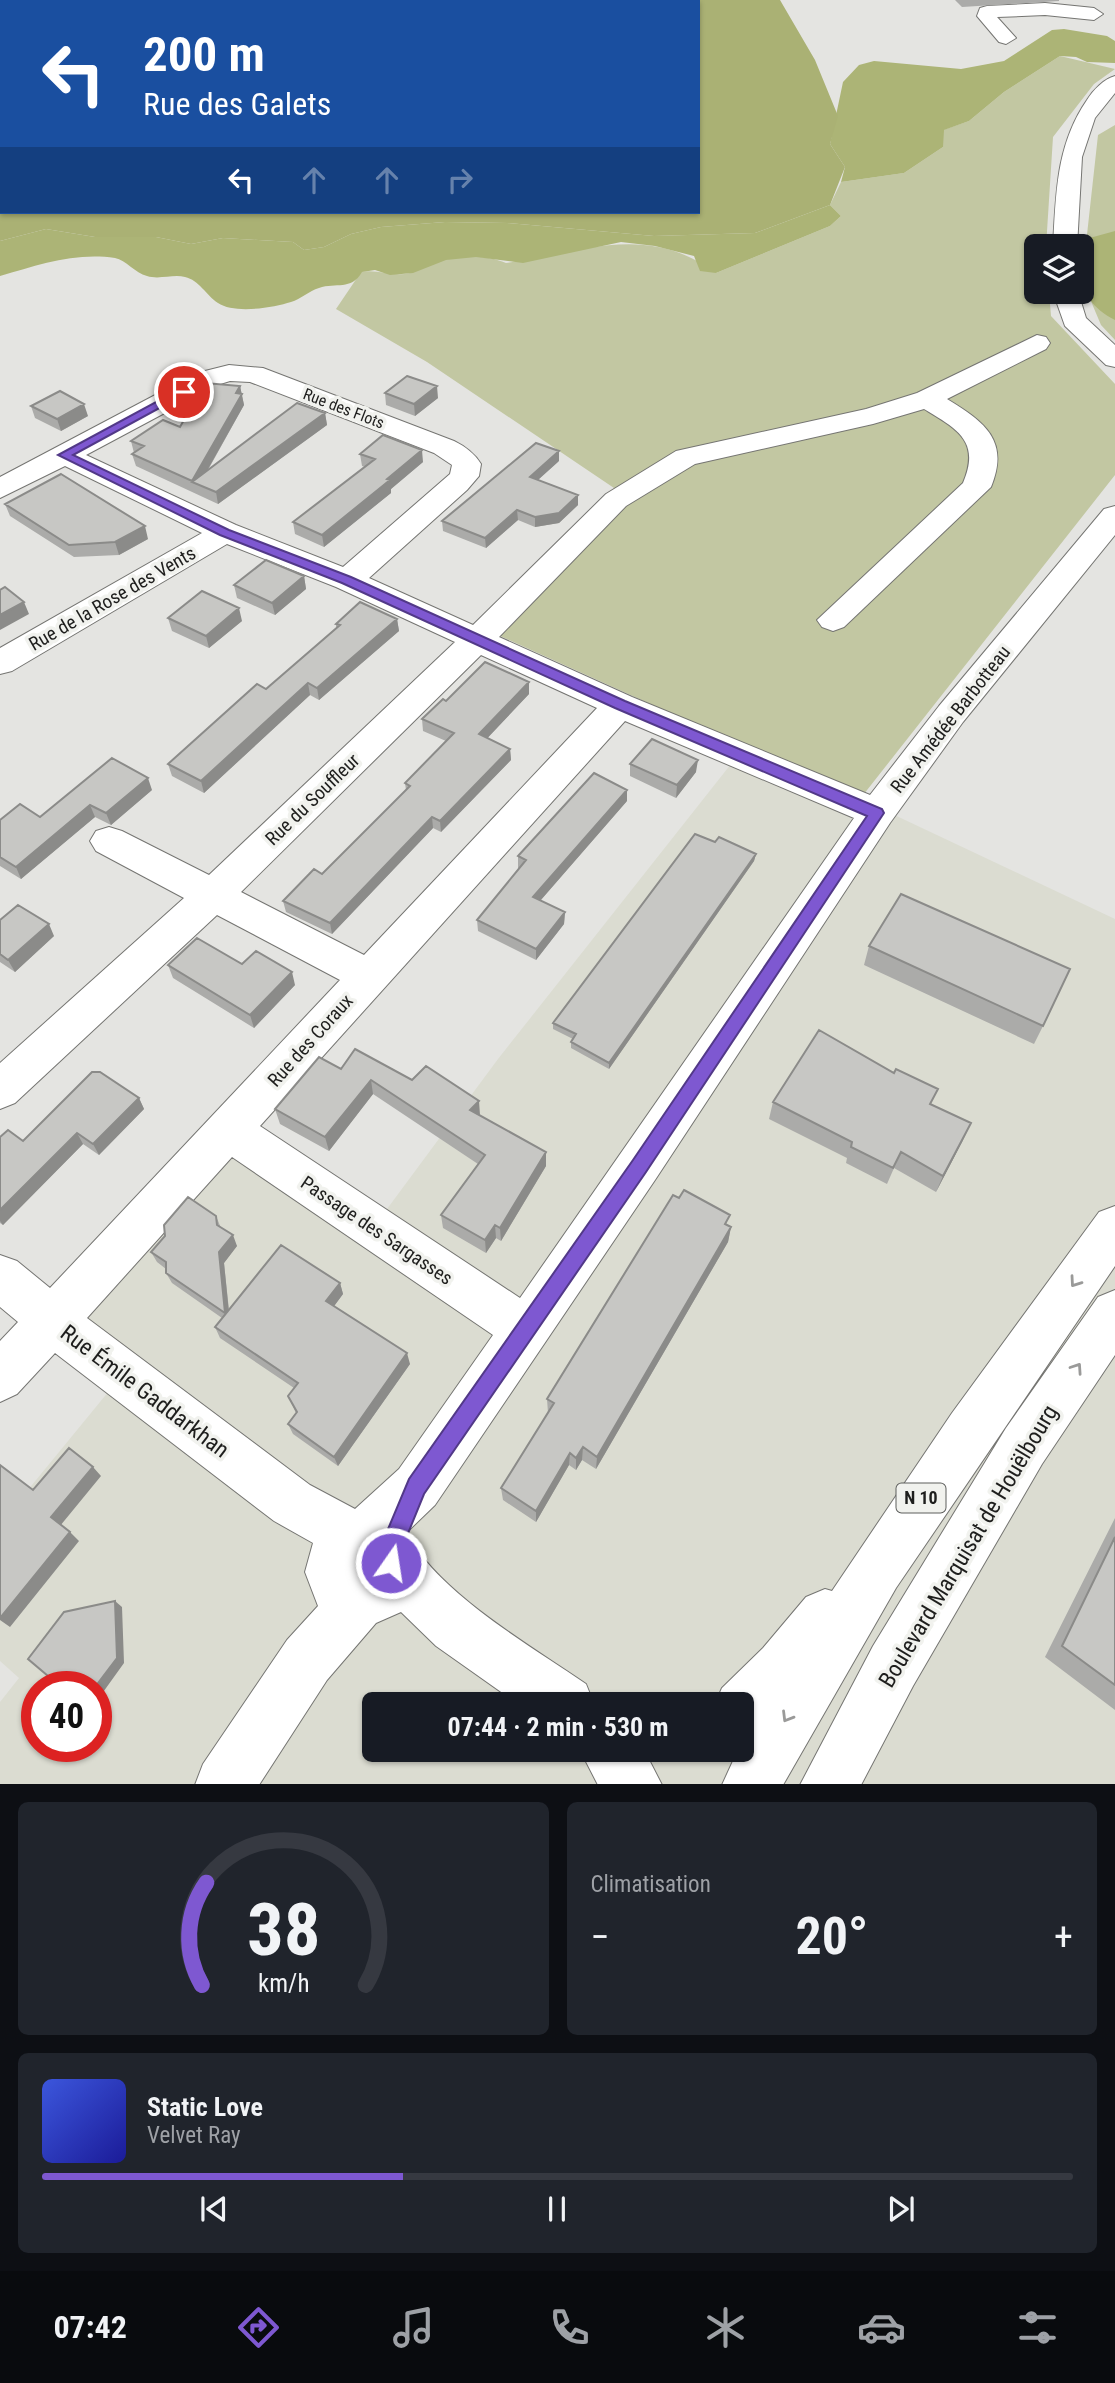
<!DOCTYPE html>
<html lang="fr">
<meta charset="utf-8">
<style>
:root{--surface:#171b24;--page:#20242c;--text:#f1f3f6;--muted:#9ea1a6;--line:#363941;--accent:#7e58d1}
body{margin:0;font-family:"Roboto Condensed",sans-serif;background:var(--page);color:var(--text);height:100vh;display:flex;flex-direction:column;font-size:26px;white-space:nowrap}
*{box-sizing:border-box;margin:0}
p{font-size:23px;color:var(--muted)}
.icon{flex:none;width:38px;height:38px;fill:none;stroke:currentColor;stroke-width:2;stroke-linecap:round;stroke-linejoin:round}
.map{position:relative;height:1784px;overflow:hidden}
.side{display:flex;flex-direction:column;gap:18px;padding:18px;background:#0d0f14;flex:1}
.side>*{flex:none}
.top-card{position:absolute;left:0px;top:0px;width:700px;height:214px;box-shadow:0 2px 5px #0004;background:#1a4fa0;color:#fff;overflow:hidden}
.tools{position:absolute;left:1024px;top:234px;display:grid;gap:14px}
.tools a{display:grid;place-items:center;width:70px;height:70px;border-radius:10px;background:var(--surface);box-shadow:0 2px 5px #0004;font-size:35px}
.speed{position:absolute;left:21px;top:1671px;display:flex;gap:14px;font-size:35px;font-weight:700;text-align:center}
.speed>*{display:grid;place-content:center;width:91px;height:91px;border-radius:50%;background:var(--surface);box-shadow:0 2px 5px #0004;line-height:1}
.speed .limit{border:10px solid #d22;background:#fff;color:#111}
.pin{position:absolute;display:grid;place-items:center;width:60px;height:60px;color:#fff;margin:-30px;border:4px solid #fff;border-radius:50%;box-shadow:0 2px 7px #0007}
.me{position:absolute;width:77px;margin:-38px;rotate:13deg;stroke-linejoin:round;filter:drop-shadow(0 0 5px #0008)}
.turn{display:flex;align-items:center;gap:24px;height:147px;padding:0 28px;font-size:32px}
.turn .icon{width:91px;height:91px;stroke-width:2.5}
.turn b{display:block;font-size:49px;line-height:60px}
.lanes{display:flex;align-items:center;height:66px;padding:0 28px;background:#0003;justify-content:center;gap:35px;direction:ltr}
.lanes .off{opacity:.35}
.big{font-size:52px;font-weight:700;line-height:1.1}
.side .tile{flex:1;display:flex;flex-direction:column;justify-content:center;gap:10px;min-width:0;padding:0 24px;border-radius:10px;background:var(--page)}
.side .dial{align-items:center;gap:0}
.dial svg{height:182px;overflow:visible;fill:none;stroke:var(--line);stroke-width:7;stroke-linecap:round;text-anchor:middle}
.dial text{fill:var(--text);stroke:none}
.song{display:flex;align-items:center;gap:21px}
.cover{width:84px;height:84px;border-radius:10px;background:linear-gradient(135deg,hsl(230 70% 55%),hsl(240 70% 35%))}
.played{height:7px;border-radius:4px;background:linear-gradient(90deg,var(--accent) 35%,var(--line) 35%)}
.keys{display:flex;justify-content:space-around;direction:ltr}
.heat{display:flex;justify-content:space-between;align-items:center;font-size:38px;direction:ltr}
.side .tiles{flex:1;display:grid;gap:18px;grid-template-columns:1fr 1fr}
.tile:last-child{grid-column:span 2}
.trip{position:absolute;left:362px;top:1692px;width:392px;height:70px;border-radius:10px;background:var(--surface);box-shadow:0 2px 5px #0004;font-weight:700;line-height:70px;text-align:center}
.dock{display:flex;height:112px;justify-content:space-around;align-items:center;background:#090b0e;color:var(--muted)}
.dock .icon{width:49px;height:49px}
.dock .selected{color:var(--accent)}
.dock b{font-size:32px;color:var(--text)}
.map>svg:first-child{display:block}
.built{fill:#dbdcd1;fill-rule:evenodd}
.green{fill:#c2c7a2}
.forest{fill:#acb476}
.water{fill:#aab174;fill-rule:evenodd}
.lines{fill:none;stroke-linecap:round;stroke-linejoin:round}
.minor-casing{stroke:#757572;stroke-width:2}
.major-casing{stroke:#757572;stroke-width:2}
.minor{fill:#fff;fill-rule:evenodd}
.major{fill:#fff;fill-rule:evenodd}
.wall{fill:#ababa9}
.shaded-wall{fill:#8b8b89}
.building{fill:#c7c7c4;stroke:#8b8b89;stroke-width:2}
.oneway{stroke:#9a9a99}
.route{fill:#7e58d1;stroke:#523988;stroke-width:2}
.labels{text-anchor:middle;stroke-width:7;stroke-linejoin:round;paint-order:stroke}
.far-street-label{font-size:16px;fill:#1e1e1d;stroke:#f1f2ee}
.shield{fill:#f1f2ee;stroke:#5d5e5c;stroke-width:2}
.shield-label{font-size:18px;font-weight:bold;fill:#1e1e1d}
.street-label{font-size:19px;fill:#1e1e1d;stroke:#f1f2ee}
.near-street-label{font-size:23px;fill:#1e1e1d;stroke:#f1f2ee}
</style>
<div class="map">
<svg width="1115" height="1785" viewBox="0 0 1115 1785">
<rect width="100%" height="100%" fill="#e4e4e1"/>
<path class="built" d="M746 745 1115 919V1784H0V1702L19 1678 0 1661V1524L109 1391 52 1348 226 1151 370 1232 498 1059ZM37 1687H96V1746H37ZM374 1704H742V1750H374Z"/>
<path class="green" d="M1060 56 1115 69 1094 84 1053 137 1046 247H1036V292H1049L1051 316 1115 384V475L860 799 498 635 614 488 427 362 336 309 361 272C378 269 393 277 410 273 416 272 420 268 425 266 449 256 482 253 506 263 583 252 647 222 716 273L830 226 841 216 830 205 841 182 904 173 943 147V130L969 121 1004 92Z
M1115 125V340L1101 325 1082 280 1098 135Z"/>
<path class="forest" d="M1064 29 1107 36 1115 41V63L1087 62 1076 57 1060 56 1004 92 969 121 944 130 943 147 904 173 841 182 845 167 830 144 843 82 859 65 874 61 961 69 1004 61 1052 30Z
M830 205 841 216 830 226 716 273 700 271 694 256 655 246 621 242 523 263 476 257 446 260 413 273 390 275 375 270 362 272C351 291 336 282 319 288 309 291 301 299 291 302 272 308 234 314 218 303 206 295 199 280 185 277 173 274 159 280 147 276 135 273 126 260 115 258 75 252 38 265 0 276V241L46 229 95 237H156L191 244 223 238 293 242 304 250 324 247 351 234 381 227 445 222 507 223 654 236 755 233Z
M1115 231V320C1092 308 1082 294 1082 268 1082 260 1082 252 1080 247L1086 239Z"/>
<path class="water" d="M0 0H780L815 60 838 116 830 144 845 167 830 205 755 233 654 236 507 223 445 222 381 227 351 234 324 247 304 250 293 242 223 238 191 244 156 237H95L46 229 0 241ZM2 2H698V212H2Z"/>
<g class="lines">
<g class="minor-casing">
<path id="minor" d="M1045 3 1094 8 1103 14 1094 20 1045 15 997 17 1016 38 1006 44 999 42 977 16 980 8 987 6Z
M1115 76V93L1095 118 1082 157 1077 247H1053C1056 194 1056 145 1087 100 1093 90 1104 79 1115 76Z
M1053 292H1078L1086 318 1115 345V367L1106 365 1065 326Z
M1037 335 1046 337 1050 343 1046 349 947 399C985 422 1010 441 991 487L844 627 833 631 822 627 817 620 963 483C981 441 957 429 924 409L873 424 695 464 626 506 499 637 632 697 870 795 939 706 1104 509 1115 506V535L963 722 890 823 655 1180 435 1505 406 1533C441 1595 528 1644 586 1684L594 1704H518L436 1646 401 1612 376 1623 327 1680 259 1785H195L203 1764 287 1640 318 1606 305 1572 313 1543 274 1521 55 1353 17 1394 0 1402V1341L18 1322 0 1307V1255L17 1261 50 1288 340 980 217 915 15 1103 0 1109V1063L184 898 96 851 90 841 96 831 109 827 122 831 209 875 455 642 336 587 227 544 12 671 0 674V648L202 533 65 466 0 498V477L197 373 229 365 263 368 454 441C466 447 474 453 481 464L479 476 467 490 369 578 473 625 606 494 676 451 866 409 917 393ZM230 381 250 382 434 453 452 465 450 474 343 567 236 525 86 455 217 385ZM481 655 597 708 364 955 241 892ZM625 721 854 818 520 1298 260 1126ZM232 1157 493 1335 399 1469 355 1509 310 1485 87 1318ZM360 1565 366 1567 364 1572 358 1570Z"/>
</g>
<g class="major-casing">
<path id="major" d="M1115 1206V1266L896 1588 783 1785H722L738 1750H742L747 1734 742 1736V1704H715L722 1688 763 1648 806 1597 825 1589 832 1591 952 1413 1099 1212Z
M1115 1290V1355L1042 1464 913 1686 861 1785H800L873 1646 1006 1428 1098 1297Z
M580 1750H644L662 1785H598Z"/>
</g>
<use href="#minor" class="minor"/>
<use href="#major" class="major"/>
</g>
<path class="wall" d="M955 0H1059V1L962 7Z
M240 386 244 405 208 470 325 413 327 425 218 504 136 466 132 454 134 453 131 441 180 427Z
M385 393 438 398 415 416 386 405Z
M31 406 88 416 61 431 35 418Z
M360 454 423 462 391 489V493L324 547 295 534 293 522 365 467 362 466Z
M559 461 538 480 578 495V505L559 523 535 527 518 520 486 548 443 531 442 521Z
M5 504 148 539 119 555 74 557 10 516Z
M304 576 306 589 275 615 237 598 234 585Z
M168 618 242 621 209 648 172 631Z
M397 619 399 631 319 700 310 695 204 793 172 776 168 764 266 689 336 628V624Z
M529 694 487 738 510 749 511 760 441 832 433 828 332 934 286 912 283 901 322 874 406 790 405 783 446 741 423 731 422 719 446 701Z
M630 764 696 772 676 798 630 776Z
M152 790 111 825 95 817 21 879 0 866V820L40 817Z
M627 801 540 901 565 912 564 924 536 960 478 931 477 920 520 868H518V856Z
M715 842 756 854 754 861 609 1069 571 1048V1042L573 1039 553 1029V1023Z
M0 920 54 936 15 972 0 962Z
M869 946 1043 1026 1034 1044 864 965Z
M168 965 295 985 254 1028 173 978Z
M341 1069 412 1080 480 1115 546 1166 501 1241 496 1238 486 1253 443 1228 441 1215 478 1164 373 1094 329 1151 280 1124 275 1109Z
M139 1098 144 1109 99 1155 83 1144 3 1225 0 1223V1137L23 1141Z
M773 1102 931 1104 963 1140 936 1192 894 1168 887 1184 846 1163 847 1158 769 1119Z
M216 1216 221 1228 237 1246 224 1263 229 1310 340 1283 343 1294 334 1306 410 1364 338 1466 293 1434 288 1424 296 1413 288 1396 294 1388 220 1338 215 1327 222 1318 172 1283 166 1273V1269L157 1262 151 1252Z
M728 1225 731 1227 728 1242 596 1469 582 1460 576 1470 569 1465 536 1522 503 1500 501 1488 548 1413 547 1399Z
M1115 1518V1710L1045 1657Z"/>
<path class="shaded-wall" d="M240 386 244 405 199 485 192 481Z
M437 386 438 398 415 416 414 404Z
M84 404 88 416 61 431 57 419Z
M325 413 327 425 218 504 216 492Z
M422 450 423 462 391 489V493L324 547 322 535Z
M559 451V461L530 487V477Z
M578 495V505L559 523 535 527V517Z
M517 510 518 520 486 548 485 538Z
M145 526 148 539 119 555 115 542Z
M304 576 306 589 275 615 272 603Z
M24 602 29 614 0 630V615Z
M239 608 242 621 209 648 206 636Z
M397 619 399 631 319 700 317 688Z
M529 682V694L480 746 479 734Z
M308 683 310 695 204 793 201 781Z
M510 749 511 760 441 832 440 821Z
M698 760 696 772 676 798 677 785Z
M148 778 152 790 111 825 106 813Z
M627 790V801L533 909V897Z
M90 805 95 817 21 879 16 867Z
M432 817 433 828 332 934 330 923Z
M756 854 754 861 609 1069V1063Z
M565 912 564 924 536 960V949Z
M49 924 54 936 15 972 8 960Z
M292 972 295 985 254 1028 250 1015Z
M371 1080 373 1094 329 1151 325 1137Z
M139 1098 144 1109 99 1155 93 1144Z
M479 1101 480 1115 470 1110Z
M971 1123 963 1140 936 1192 943 1176Z
M77 1133 83 1144 3 1225 0 1221V1210Z
M546 1152V1166L501 1241 500 1228Z
M495 1225 496 1238 486 1253 485 1240Z
M731 1227 728 1242 596 1469 597 1457Z
M233 1235 237 1246 224 1263 230 1323 225 1313 219 1252Z
M340 1283 343 1294 329 1313 326 1301Z
M407 1353 410 1364 338 1466 334 1457Z
M583 1447 582 1460 576 1470V1458Z
M570 1453 569 1465 536 1522V1511Z
M93 1467 101 1476 60 1526 51 1517Z
M70 1532 79 1541 10 1627 0 1620V1618Z
M115 1601 122 1607 124 1663 96 1702V1687H95Z"/>
<path class="building" d="M407 376 437 386 414 404 385 393Z
M205 383 240 386 236 393 242 394 192 481 132 454 144 446 131 441 163 420 180 427Z
M60 391 84 404 57 419 31 406Z
M297 403 325 413 216 492 192 482Z
M383 435 422 450 387 479 390 480 322 535 293 522 375 459 360 454Z
M536 443 559 451 530 477 578 495 559 513 535 517 517 510 485 538 442 521Z
M61 474 145 526 115 542 69 545 5 504Z
M266 560 304 576 272 603 234 585Z
M5 587 24 602 0 615V590Z
M202 591 239 608 206 636 168 618Z
M360 602 397 619 317 688 308 683 201 781 168 764 257 684 266 689 340 625 336 624Z
M485 662 529 682 479 734 510 749 440 821 432 817 330 923 283 901 314 869 322 874 410 786 405 783 454 733 422 719 443 699 446 701Z
M652 739 698 760 677 785 630 764Z
M112 758 148 778 106 813 90 805 16 867 0 857V820L20 804 40 817Z
M594 773 627 790 533 897 565 912 536 949 477 920 526 860 518 856Z
M695 834 715 842 719 837 756 854 609 1063 571 1042 576 1034 553 1023Z
M901 894 1070 969 1043 1026 869 946Z
M18 905 49 924 8 960 0 954V920Z
M197 938 242 964 256 951 292 972 250 1015 168 965Z
M819 1030 894 1073 896 1069 938 1089 930 1104 971 1123 943 1176 901 1152 893 1168 851 1147 852 1142 773 1102Z
M355 1049 412 1080 426 1066 479 1101 470 1110 546 1152 500 1228 495 1225 485 1240 441 1215 485 1155 371 1080 325 1137 275 1109 319 1057 341 1069Z
M92 1072H100L139 1098 93 1144 77 1133 0 1210V1137L8 1130 23 1141Z
M684 1190 730 1215 725 1224 731 1227 597 1457 583 1447 576 1458 570 1453 536 1511 501 1488 554 1403 547 1399 673 1195 679 1198Z
M188 1197 216 1216 217 1225 233 1235 219 1252 225 1313 166 1273V1262L151 1252 165 1236 164 1225Z
M281 1245 340 1283 326 1301 407 1353 334 1457 288 1424 297 1412 288 1396 298 1383 215 1327Z
M69 1448 93 1467 51 1517 70 1532 0 1618V1465L33 1490Z
M1115 1537V1685L1062 1646Z
M115 1601 117 1658 95 1687H61L28 1659 64 1612Z"/>
<defs><path id="oneway-chevron" d="M-2-3.5L2.5 0L-2 3.5" fill="none" stroke-width="1.6" stroke-linecap="round" stroke-linejoin="round" transform="scale(1.75)"/></defs>
<g class="oneway">
<use href="#oneway-chevron" transform="translate(1075 1282) rotate(125)"/>
<use href="#oneway-chevron" transform="translate(1077 1368) rotate(-56)"/>
<use href="#oneway-chevron" transform="translate(787 1717) rotate(121)"/>
</g>
<path class="route" d="M180 389 189 392 73 455 229 530 351 577 625 701 882 809 884 813 646 1172 424 1494 400 1553 402 1563 399 1571 391 1574 383 1571 378 1553 409 1479 633 1160 867 816 615 708 342 583 220 535 58 455Z"/>
<g class="labels">
<g class="far-street-label">
<text transform="translate(344 408) rotate(21)" y="6">Rue des Flots</text>
</g>
<rect class="shield" x="896.5" y="1483.5" width="49" height="29" rx="5"/>
<g class="shield-label">
<text x="921" y="1504">N 10</text>
</g>
<g class="street-label">
<text transform="translate(112 598) rotate(-30)" y="7">Rue de la Rose des Vents</text>
<text transform="translate(950 719) rotate(-52)" y="7">Rue Amédée Barbotteau</text>
<text transform="translate(312 799) rotate(-44)" y="7">Rue du Souffleur</text>
<text transform="translate(310 1040) rotate(-48)" y="7">Rue des Coraux</text>
<text transform="translate(377 1230) rotate(34)" y="7">Passage des Sargasses</text>
</g>
<g class="near-street-label">
<text transform="translate(145 1391) rotate(37)" y="8">Rue Émile Gaddarkhan</text>
<text transform="translate(968 1546) rotate(-59)" y="8">Boulevard Marquisat de Houëlbourg</text>
</g>
</g>
</svg>
<div class="tools">
<a><svg class="icon" aria-label="layers" viewBox="0 0 24 24"><path d="M12 4l9 5-9 5-9-5zM3 14l9 5 9-5"/></svg></a>
</div>
<div class="speed"><div class="limit">40</div></div>
<div class="pin" style="left:184px;top:392px;background:#d93025"><svg class="icon" aria-label="arrive" viewBox="0 0 24 24"><path d="M6 21V4h12l-3 4 3 4H6"/></svg></div>
<svg class="me" style="left:391px;top:1563px" viewBox="-20 -20 40 40"><circle r="17" fill="#7e58d1" stroke="#fff" stroke-width="3"/><path d="M0-11L8 9 0 5-8 9z" fill="#fff"/></svg>
<div class="trip">07:44 · 2 min · 530 m</div>
<div class="top-card">
<div class="turn"><svg class="icon" aria-label="left" viewBox="0 0 24 24"><path d="M17 20v-9H6M10 6l-5 5 5 5"/></svg><div><b>200 m</b>Rue des Galets</div></div>
<div class="lanes"><svg class="icon" aria-label="left" viewBox="0 0 24 24"><path d="M17 20v-9H6M10 6l-5 5 5 5"/></svg><svg class="icon off" aria-label="ahead" viewBox="0 0 24 24"><path d="M12 20V5M6 11l6-6 6 6"/></svg><svg class="icon off" aria-label="ahead" viewBox="0 0 24 24"><path d="M12 20V5M6 11l6-6 6 6"/></svg><svg class="icon off" aria-label="right" viewBox="0 0 24 24"><path d="M7 20v-9h11M14 6l5 5-5 5"/></svg></div>
</div>
</div>
<section class="side">
<div class="tiles">
<div class="tile dial"><svg viewBox="0 0 100 80">
<path d="M14 69A42 42 0 1 1 86 69"/>
<path d="M14 69A42 42 0 0 1 16 24" stroke="#7e58d1"/>
<text x="50" y="56" font-size="32" font-weight="700">38</text>
<text x="50" y="72" font-size="11">km/h</text>
</svg></div>
<div class="tile"><p>Climatisation</p>
<div class="heat"><a>−</a><b class="big">20°</b><a>+</a></div>
</div>
<div class="tile">
<div class="song"><i class="cover"></i><div><b>Static Love</b><p>Velvet Ray</p></div></div>
<div class="played"></div>
<div class="keys"><svg class="icon" aria-label="previous" viewBox="0 0 24 24"><path d="M18 5L8 12l10 7zM5 5v14"/></svg><svg class="icon" aria-label="pause" viewBox="0 0 24 24"><path d="M8 5v14M16 5v14"/></svg><svg class="icon" aria-label="next" viewBox="0 0 24 24"><path d="M6 5l10 7-10 7zM19 5v14"/></svg></div>
</div>
</div>
</section>
<nav class="dock">
<b>07:42</b>
<svg class="icon selected" aria-label="directions" viewBox="0 0 24 24"><path d="M12 3l9 9-9 9-9-9zM9 14v-3h6M13 9l2 2-2 2"/></svg>
<svg class="icon" aria-label="music" viewBox="0 0 24 24"><path d="M9 18V5l10-2v13"/><circle cx="6" cy="18" r="3"/><circle cx="16" cy="16" r="3"/></svg>
<svg class="icon" aria-label="phone" viewBox="0 0 24 24"><path d="M5 4h4l2 5-3 2q2 4 5 5l2-3 5 2v4C11 20 4 13 5 4z"/></svg>
<svg class="icon" aria-label="climate" viewBox="0 0 24 24"><path d="M12 3v18M4 7l16 10M4 17L20 7"/></svg>
<svg class="icon" aria-label="car" viewBox="0 0 24 24"><path d="M5 17H2v-5l4-1 3-4h7l3 4 3 1v5h-3M9 17h6M6 11h13"/><circle cx="7" cy="17" r="2"/><circle cx="17" cy="17" r="2"/></svg>
<svg class="icon" aria-label="filters" viewBox="0 0 24 24"><path d="M4 7h16M4 17h16"/><circle cx="9" cy="7" r="2"/><circle cx="15" cy="17" r="2"/></svg>
</nav>
